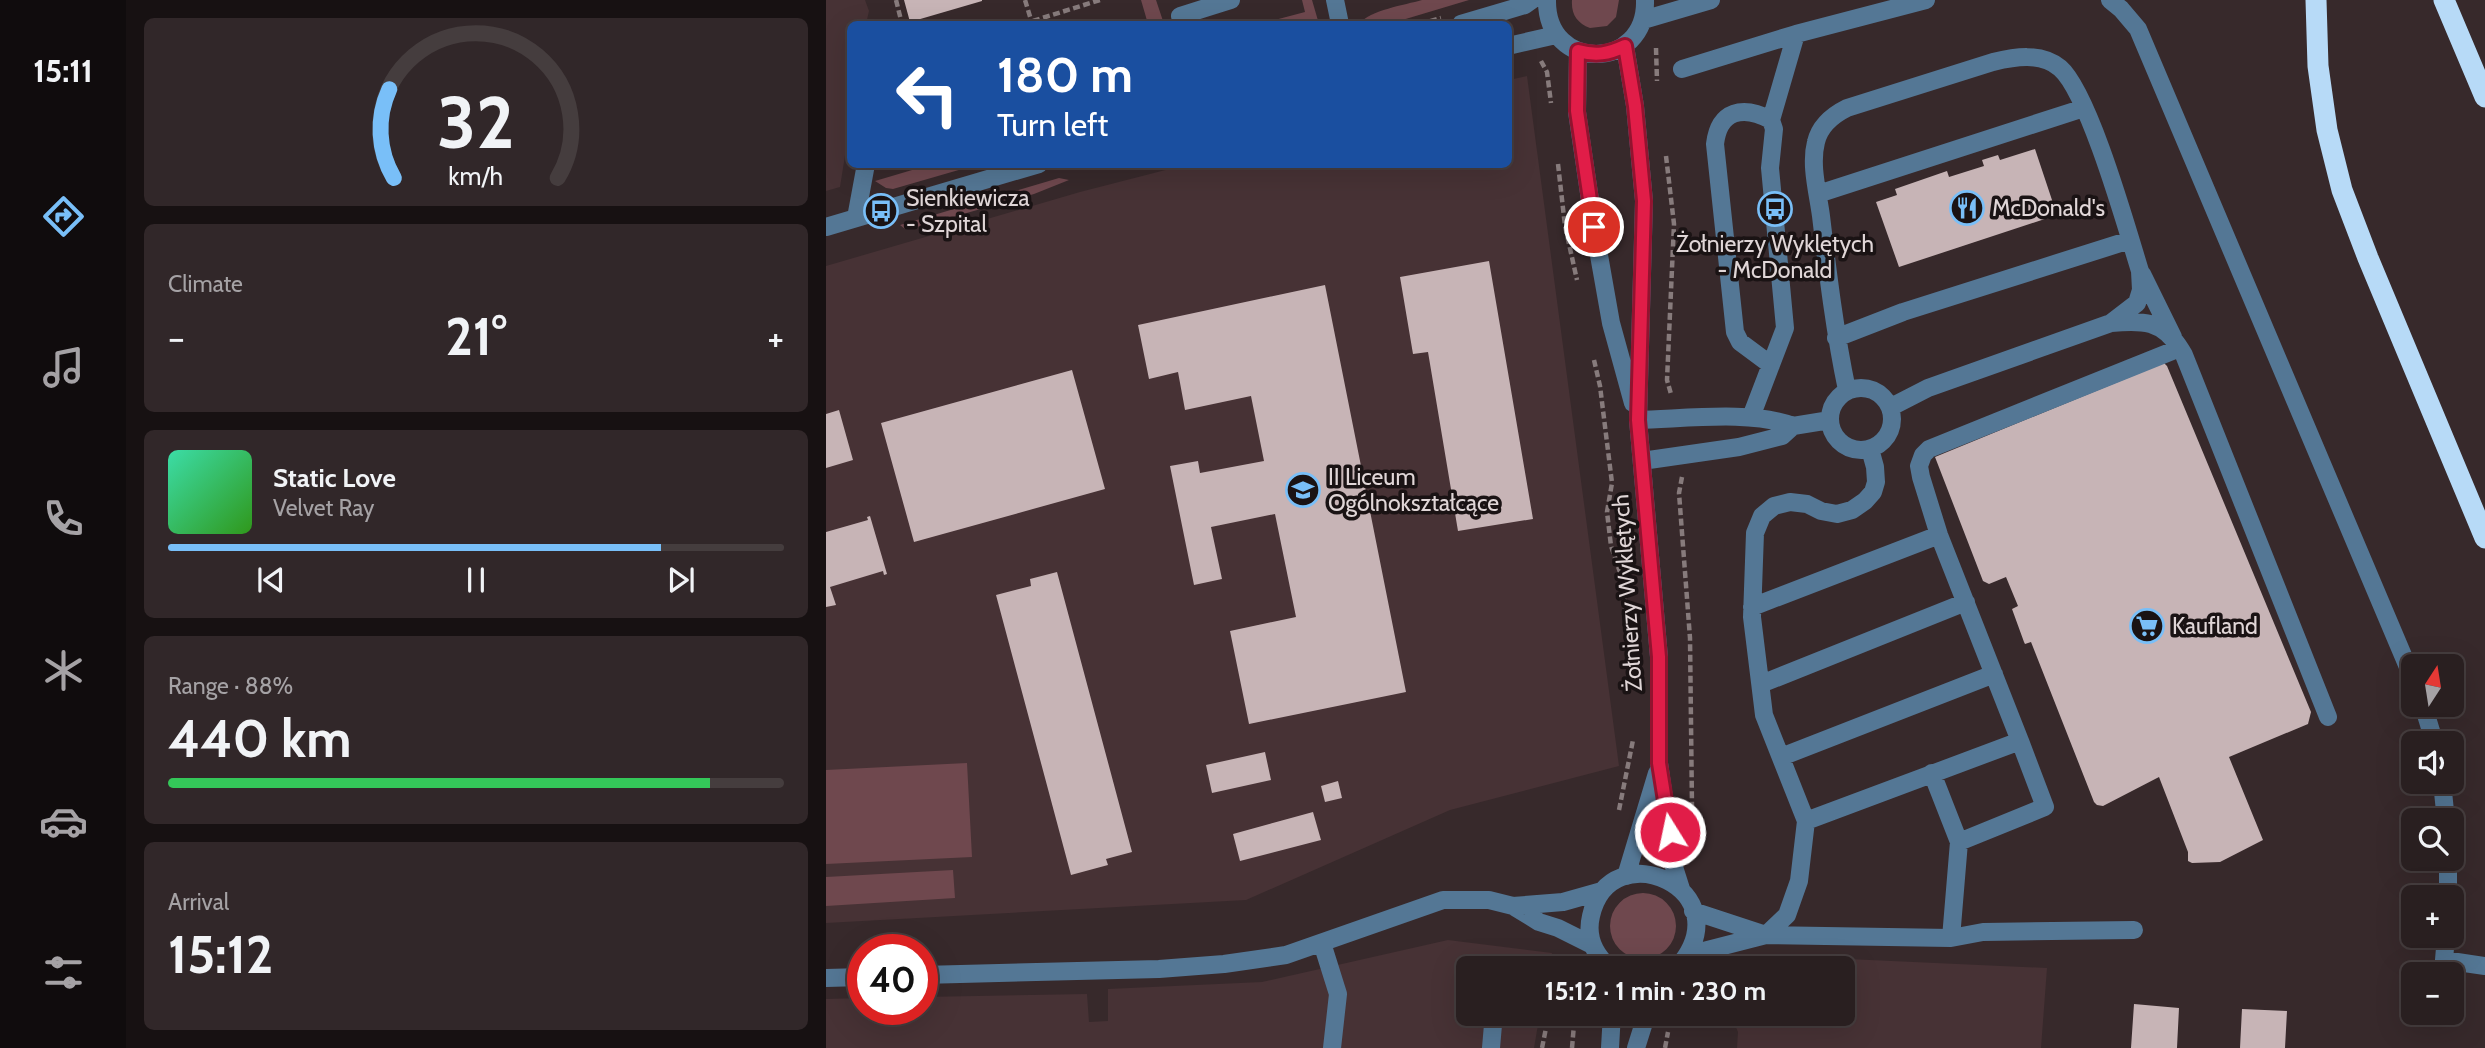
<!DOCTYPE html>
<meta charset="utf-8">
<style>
:root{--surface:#291f20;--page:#312729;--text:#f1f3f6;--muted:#a5a2a5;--line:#453d3e;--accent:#79bff8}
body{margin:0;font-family:Cabin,sans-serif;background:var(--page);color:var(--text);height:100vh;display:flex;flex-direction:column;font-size:26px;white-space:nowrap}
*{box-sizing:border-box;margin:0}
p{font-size:23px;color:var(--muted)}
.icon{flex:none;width:38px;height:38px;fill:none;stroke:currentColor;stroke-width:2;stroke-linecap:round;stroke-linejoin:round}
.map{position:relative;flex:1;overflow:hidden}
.panel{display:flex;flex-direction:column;gap:18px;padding:18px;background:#171112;width:700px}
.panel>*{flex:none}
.guide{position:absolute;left:21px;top:21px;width:665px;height:147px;border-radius:10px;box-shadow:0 7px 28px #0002,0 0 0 2px var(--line);background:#1a4fa0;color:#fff;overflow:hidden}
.needle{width:46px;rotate:12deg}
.buttons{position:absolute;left:1575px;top:654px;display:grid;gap:14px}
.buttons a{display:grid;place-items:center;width:63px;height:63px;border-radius:10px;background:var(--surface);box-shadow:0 7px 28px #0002,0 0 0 2px var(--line);font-size:35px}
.speed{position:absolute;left:21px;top:934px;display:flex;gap:14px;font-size:35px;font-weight:700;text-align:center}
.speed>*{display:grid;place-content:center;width:91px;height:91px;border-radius:50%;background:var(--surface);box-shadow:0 7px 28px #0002,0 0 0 2px var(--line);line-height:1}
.speed .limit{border:10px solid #d22;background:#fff;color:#111}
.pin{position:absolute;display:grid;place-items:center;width:60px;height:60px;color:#fff;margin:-30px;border:4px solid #fff;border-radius:50%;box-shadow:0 2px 7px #0007}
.me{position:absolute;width:77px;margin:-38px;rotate:350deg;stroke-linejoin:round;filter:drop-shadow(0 0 5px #0008)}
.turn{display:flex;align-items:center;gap:24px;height:147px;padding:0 35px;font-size:32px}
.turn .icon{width:91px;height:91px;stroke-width:2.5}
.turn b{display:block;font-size:49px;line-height:60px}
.big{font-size:52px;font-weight:800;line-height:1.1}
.panel .tile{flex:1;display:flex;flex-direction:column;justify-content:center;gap:10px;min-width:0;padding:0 24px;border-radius:10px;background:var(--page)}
.panel .dial{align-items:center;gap:0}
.dial svg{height:182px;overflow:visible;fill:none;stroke:var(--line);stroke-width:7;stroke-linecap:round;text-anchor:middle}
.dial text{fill:var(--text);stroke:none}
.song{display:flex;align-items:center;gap:21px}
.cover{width:84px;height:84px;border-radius:10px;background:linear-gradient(135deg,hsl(160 70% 55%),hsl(110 70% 35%))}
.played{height:7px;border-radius:4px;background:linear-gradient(90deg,var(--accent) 80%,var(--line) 80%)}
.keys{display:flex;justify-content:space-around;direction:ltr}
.heat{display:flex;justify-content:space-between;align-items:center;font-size:38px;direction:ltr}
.charge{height:10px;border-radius:5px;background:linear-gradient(90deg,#34c759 88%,var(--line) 0)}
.trip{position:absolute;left:630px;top:956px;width:399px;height:70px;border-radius:10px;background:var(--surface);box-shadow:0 7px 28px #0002,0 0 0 2px var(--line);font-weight:800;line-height:70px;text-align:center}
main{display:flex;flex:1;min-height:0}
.dock{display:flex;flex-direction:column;width:126px;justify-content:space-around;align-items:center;background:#100c0d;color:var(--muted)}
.dock .icon{width:49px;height:49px}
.dock .current{color:var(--accent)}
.dock b{font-size:32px;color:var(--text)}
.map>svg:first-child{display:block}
.built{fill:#473235}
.green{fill:#6f484e}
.building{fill:#c7b4b6}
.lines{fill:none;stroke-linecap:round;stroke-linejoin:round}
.path{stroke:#877b7c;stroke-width:4.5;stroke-dasharray:7 3.5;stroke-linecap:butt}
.minor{stroke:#547795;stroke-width:18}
.highway{stroke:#b7daf7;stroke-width:21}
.route-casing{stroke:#92132f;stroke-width:18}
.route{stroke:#e11d48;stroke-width:12}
.labels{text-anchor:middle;stroke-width:7;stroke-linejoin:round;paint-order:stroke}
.poi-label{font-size:23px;fill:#e0d6d7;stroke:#1a1314;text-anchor:start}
.street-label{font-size:23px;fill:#e0d6d7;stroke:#1a1314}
</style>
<main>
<nav class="dock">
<b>15:11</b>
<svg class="icon current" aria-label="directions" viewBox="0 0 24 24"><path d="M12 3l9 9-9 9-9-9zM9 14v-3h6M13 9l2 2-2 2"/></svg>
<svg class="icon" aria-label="music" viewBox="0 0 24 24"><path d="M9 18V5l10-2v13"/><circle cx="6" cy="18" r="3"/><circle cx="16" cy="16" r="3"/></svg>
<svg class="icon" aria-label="phone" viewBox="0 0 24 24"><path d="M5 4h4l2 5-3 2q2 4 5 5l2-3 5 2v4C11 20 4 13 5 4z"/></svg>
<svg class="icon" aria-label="climate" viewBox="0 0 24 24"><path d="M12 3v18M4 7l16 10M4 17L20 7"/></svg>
<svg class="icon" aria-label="car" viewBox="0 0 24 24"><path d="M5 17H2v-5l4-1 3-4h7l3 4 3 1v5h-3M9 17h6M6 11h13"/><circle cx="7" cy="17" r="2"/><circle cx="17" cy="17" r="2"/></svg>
<svg class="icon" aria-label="filters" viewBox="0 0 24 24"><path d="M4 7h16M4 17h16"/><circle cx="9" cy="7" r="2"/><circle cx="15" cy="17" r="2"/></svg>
</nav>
<section class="panel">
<div class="tile dial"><svg viewBox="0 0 100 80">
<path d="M14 69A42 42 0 1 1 86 69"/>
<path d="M14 69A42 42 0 0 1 12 30" stroke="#79bff8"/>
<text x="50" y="56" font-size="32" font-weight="700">32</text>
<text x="50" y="72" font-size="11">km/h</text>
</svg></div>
<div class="tile"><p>Climate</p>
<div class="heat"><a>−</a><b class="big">21°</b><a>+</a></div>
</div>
<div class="tile">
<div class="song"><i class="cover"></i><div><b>Static Love</b><p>Velvet Ray</p></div></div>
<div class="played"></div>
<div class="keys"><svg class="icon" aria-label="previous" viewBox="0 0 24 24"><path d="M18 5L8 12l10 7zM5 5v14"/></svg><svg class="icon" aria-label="pause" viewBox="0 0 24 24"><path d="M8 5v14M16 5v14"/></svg><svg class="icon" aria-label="next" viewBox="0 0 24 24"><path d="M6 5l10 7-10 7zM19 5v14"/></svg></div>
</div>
<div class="tile"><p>Range · 88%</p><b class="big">440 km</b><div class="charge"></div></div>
<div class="tile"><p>Arrival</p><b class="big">15:12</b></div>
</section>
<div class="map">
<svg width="1659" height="1048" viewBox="0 0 1659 1048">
<rect width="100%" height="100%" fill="#37292b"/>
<path class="built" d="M0 0H39L43 11 40 24H24V124L14 187 0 191Z
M701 76 793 766 624 810 420 900 0 923V266L254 192 359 165 682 164 683 80Z
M622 940 726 953 723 968H642V1013H714L708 1048H0V999L37 998V1010H96V997L261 994 263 1022 282 1021V989L436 982Z
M978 957 1221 968 1215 1048H911L912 1032 904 1013H1017V968H922L928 963Z"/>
<path class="green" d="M315 0H330L338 24H322Z
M476 0H486L493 24H434L479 12Z
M596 0H643L563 24H533C544 10 579 5 596 0Z
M746 0H793L790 17 781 26 764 28C751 23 745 14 746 0Z
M103 165H150L67 189 60 188 49 181Z
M233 178 243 180 208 194 91 227 79 229 74 225Z
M141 763 146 857 0 864V770Z
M127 870 129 898 0 906V877Z
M784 926a33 33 0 1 1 66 0a33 33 0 1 1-66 0Z"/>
<path class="building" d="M78 0H156V1L84 22Z
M1209 149 1231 215 1073 267 1050 202 1071 195 1069 189 1121 171 1123 177 1158 166 1156 160 1172 155 1174 160Z
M663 261 707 519 632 531 602 352 587 354 574 277Z
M499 285 580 692 423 724 404 631 470 617 449 514 385 527 396 579 368 585 344 466 372 461 374 473 438 461 425 396 359 410 352 372 323 379 312 325Z
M1338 363 1341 366 1485 712 1482 724 1403 757 1437 840 1394 862 1366 863 1362 861V852L1333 777 1277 806 1271 805 1268 802 1205 642 1199 644 1198 642 1186 609 1192 606 1180 577 1163 584 1157 581 1109 457Z
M246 370 279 489 88 542 55 423Z
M13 410 27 460 0 468V414Z
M44 516 61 574 58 575 57 571 4 587 10 605 0 607V532L42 520 41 517Z
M231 572 306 852 280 859 282 865 245 875 170 595 205 586 204 579Z
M439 752 445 780 386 793 380 765Z
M512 781 516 798 499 802 495 786Z
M487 812 495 840 414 861 407 834Z
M1308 1004 1353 1008 1351 1048H1305Z
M1416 1009 1461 1011 1459 1048H1414Z"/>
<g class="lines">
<path class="path" d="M70 0 76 24
M199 0 206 23
M197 24 274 0
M594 24 615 18
M830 48 831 81
M715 61 721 72 725 103
M840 156 848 224 841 380 845 394
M732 164 739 226 751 280
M768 360 774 386 786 483 781 512 785 546 796 578 807 686
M856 477 853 493 864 638 866 807
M793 810 807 740
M733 968 736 955
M716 1048 723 1013
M746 1048 749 1013
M839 1048 842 1032"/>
<path class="minor" d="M509 0 514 24
M721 0C720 73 821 71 819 0
M1284 0 1295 9 1312 29 1587 679
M354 16 405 0
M817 20 885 0
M635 24 699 5 706 0
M682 46 730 35
M799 46 809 106 818 201 812 420 833 657V763L848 867 855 889
M752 51 751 112 768 227 785 323 807 403
M856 69 970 34 1100 0
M992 194 1258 108
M30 218 40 164
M0 227 213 164
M1316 274 1347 337
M1285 323C1316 320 1337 320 1355 350
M1010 338 1077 312 1304 240
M945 365 914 342 909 332 889 144C893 110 917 105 945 120
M1004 419a31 31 0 1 1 62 0a31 31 0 1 1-62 0Z
M1021 390C1009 333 1002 275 995 216 992 193 984 165 990 142 994 125 1007 115 1021 108L1167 62C1188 57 1215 52 1234 68 1263 93 1301 229 1314 271L1315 290 1311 303 1285 323 1102 388 1065 407
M925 417 959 328 944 168 948 129 945 120 970 34
M812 420C858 419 925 410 967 426
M816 461 913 447 956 436 967 426 1004 420
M926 607 1113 535
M935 684 1140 602
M1597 705 1609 744
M955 757 1168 674
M1106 773 1133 842 1219 807 1194 741
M1616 782 1620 821
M980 821 1194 741 1113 535 1095 477 1093 466 1097 455 1103 449 1349 350H1355L1358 355 1502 717
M800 876 831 773
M1622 898V859
M687 906 737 902 776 891
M867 911 940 935 1125 938 1157 932 1308 930
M1620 936 1618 960 1659 966
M1125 938 1133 842
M496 943 512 994 506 1048
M862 955 940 935 961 915 973 881 980 821 938 715 926 617 929 533 936 516 948 506 964 502 981 504 995 511 1011 514 1026 510 1039 501 1047 492 1050 482 1049 467 1044 449
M784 968C768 954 760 937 765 916 784 830 920 890 851 968
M96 975 333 969 398 964 460 955 617 900H663L687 906 713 922 732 928 766 945
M0 978 37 977
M665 1048 668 1013
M784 1048 786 1013
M810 1048 821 1013"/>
<path class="highway" d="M1490 0 1492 66 1501 130 1516 190 1542 258 1659 538
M1618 0 1659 97"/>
</g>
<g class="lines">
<g class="route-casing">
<path id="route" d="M768 227 751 111 752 51C770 56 782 54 799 46L809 106 818 201 812 420 833 657V763L844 832"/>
</g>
<use href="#route" class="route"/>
</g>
<defs>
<g id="restaurant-ring" transform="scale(1.75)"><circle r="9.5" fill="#1a1314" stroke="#79bff8" stroke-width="1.5"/><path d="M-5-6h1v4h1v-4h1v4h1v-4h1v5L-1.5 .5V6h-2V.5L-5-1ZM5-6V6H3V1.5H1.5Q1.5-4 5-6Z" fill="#79bff8"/></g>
<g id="bus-ring" transform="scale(1.75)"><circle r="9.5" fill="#1a1314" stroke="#79bff8" stroke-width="1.5"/><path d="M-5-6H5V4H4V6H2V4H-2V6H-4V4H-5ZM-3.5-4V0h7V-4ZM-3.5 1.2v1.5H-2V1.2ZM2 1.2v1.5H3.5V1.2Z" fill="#79bff8"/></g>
<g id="school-ring" transform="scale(1.75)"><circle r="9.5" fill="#1a1314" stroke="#79bff8" stroke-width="1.5"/><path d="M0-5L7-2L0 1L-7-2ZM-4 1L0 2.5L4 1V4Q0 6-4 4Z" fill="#79bff8"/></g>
<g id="supermarket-ring" transform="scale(1.75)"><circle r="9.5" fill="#1a1314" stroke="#79bff8" stroke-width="1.5"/><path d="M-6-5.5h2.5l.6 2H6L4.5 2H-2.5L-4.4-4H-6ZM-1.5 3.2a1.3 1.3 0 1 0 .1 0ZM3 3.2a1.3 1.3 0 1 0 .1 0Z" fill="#79bff8"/></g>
</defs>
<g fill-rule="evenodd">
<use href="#restaurant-ring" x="1141" y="208"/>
<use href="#bus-ring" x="949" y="209"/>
<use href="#bus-ring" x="55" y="211"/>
<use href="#school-ring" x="477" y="490"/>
<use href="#supermarket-ring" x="1321" y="626"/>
</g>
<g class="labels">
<g class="poi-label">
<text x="80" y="206">Sienkiewicza<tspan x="80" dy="26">- Szpital</tspan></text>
<text x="1166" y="216">McDonald's</text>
<text x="949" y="252" text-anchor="middle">Żołnierzy Wyklętych<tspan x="949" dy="26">- McDonald</tspan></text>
<text x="502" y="485">II Liceum<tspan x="502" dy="26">Ogólnokształcące</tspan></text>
<text x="1346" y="634">Kaufland</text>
</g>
<g class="street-label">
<text transform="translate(801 593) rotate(-94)" y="8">Żołnierzy Wyklętych</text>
</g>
</g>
</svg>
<div class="buttons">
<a><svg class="needle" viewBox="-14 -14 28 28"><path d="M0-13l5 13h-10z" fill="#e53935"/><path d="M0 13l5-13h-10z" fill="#a5a2a5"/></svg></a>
<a><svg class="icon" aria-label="sound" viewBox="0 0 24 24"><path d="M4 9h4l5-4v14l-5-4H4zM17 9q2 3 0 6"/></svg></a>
<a><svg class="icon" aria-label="search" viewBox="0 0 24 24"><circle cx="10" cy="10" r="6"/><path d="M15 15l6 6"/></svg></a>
<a>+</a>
<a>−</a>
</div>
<div class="speed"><div class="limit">40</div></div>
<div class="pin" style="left:768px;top:227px;background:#d93025"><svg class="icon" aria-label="arrive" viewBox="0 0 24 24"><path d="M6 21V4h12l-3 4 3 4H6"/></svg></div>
<svg class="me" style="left:844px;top:832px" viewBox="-20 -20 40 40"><circle r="17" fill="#e11d48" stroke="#fff" stroke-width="3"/><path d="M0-11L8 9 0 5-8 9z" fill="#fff"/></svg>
<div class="trip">15:12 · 1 min · 230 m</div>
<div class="guide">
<div class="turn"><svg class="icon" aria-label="left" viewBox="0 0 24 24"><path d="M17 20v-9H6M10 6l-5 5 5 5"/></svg><div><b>180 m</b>Turn left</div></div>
</div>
</div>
</main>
